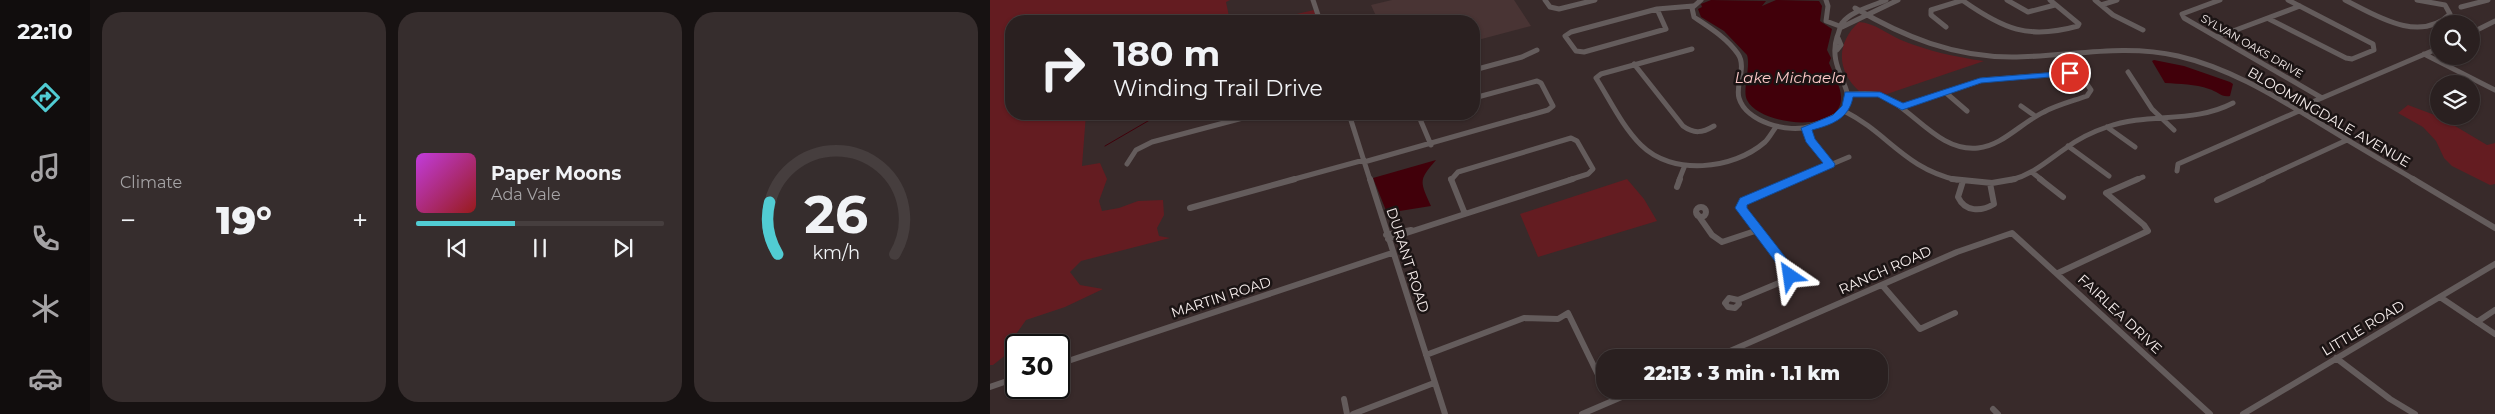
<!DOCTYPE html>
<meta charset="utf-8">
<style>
:root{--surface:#2a2020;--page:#362d2d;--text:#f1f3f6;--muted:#a5a3a5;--line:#463e3e;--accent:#51ccd3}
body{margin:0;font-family:Montserrat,sans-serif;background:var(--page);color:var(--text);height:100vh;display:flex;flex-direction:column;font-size:19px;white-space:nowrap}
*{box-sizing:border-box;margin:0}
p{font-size:16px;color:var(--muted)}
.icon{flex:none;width:28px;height:28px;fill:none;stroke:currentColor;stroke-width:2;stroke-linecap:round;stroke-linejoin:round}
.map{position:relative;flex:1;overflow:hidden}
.details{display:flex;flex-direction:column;gap:12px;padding:12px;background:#171212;width:900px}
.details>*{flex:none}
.hud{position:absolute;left:15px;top:15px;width:475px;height:105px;border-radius:20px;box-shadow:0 1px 4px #0004,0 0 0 1px var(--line);background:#2a2020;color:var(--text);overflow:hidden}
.controls{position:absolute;left:1440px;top:15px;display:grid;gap:10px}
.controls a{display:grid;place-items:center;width:50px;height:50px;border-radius:50%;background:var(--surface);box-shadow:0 1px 4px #0004,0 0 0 1px var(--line);font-size:25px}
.speed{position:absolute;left:15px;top:334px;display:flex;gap:10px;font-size:25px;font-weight:700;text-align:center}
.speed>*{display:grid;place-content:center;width:65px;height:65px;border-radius:50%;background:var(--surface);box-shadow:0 1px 4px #0004,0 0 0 1px var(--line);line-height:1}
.speed .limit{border:2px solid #111;border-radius:8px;background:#fff;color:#111}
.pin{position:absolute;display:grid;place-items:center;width:42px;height:42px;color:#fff;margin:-21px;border:2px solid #fff;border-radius:50%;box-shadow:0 1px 5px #0007}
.me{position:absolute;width:55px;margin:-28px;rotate:328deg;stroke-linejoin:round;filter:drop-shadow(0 0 4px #0008)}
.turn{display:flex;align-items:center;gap:18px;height:105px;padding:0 25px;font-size:22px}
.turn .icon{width:65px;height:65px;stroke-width:2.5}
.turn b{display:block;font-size:35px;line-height:42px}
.big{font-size:38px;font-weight:800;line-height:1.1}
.details .widget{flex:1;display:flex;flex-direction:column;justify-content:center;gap:8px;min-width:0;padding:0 18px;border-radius:20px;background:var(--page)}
.details .dial{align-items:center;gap:0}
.dial svg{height:130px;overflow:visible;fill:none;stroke:var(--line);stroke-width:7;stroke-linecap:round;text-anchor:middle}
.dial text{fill:var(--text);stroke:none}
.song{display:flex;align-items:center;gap:15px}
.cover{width:60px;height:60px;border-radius:8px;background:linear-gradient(135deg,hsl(290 70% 55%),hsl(0 70% 35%))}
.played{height:5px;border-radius:2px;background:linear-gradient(90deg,var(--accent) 40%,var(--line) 40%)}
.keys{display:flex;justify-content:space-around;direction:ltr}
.heat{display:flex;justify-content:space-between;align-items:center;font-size:28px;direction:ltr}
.details .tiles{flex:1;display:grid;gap:12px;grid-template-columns:repeat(3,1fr)}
.trip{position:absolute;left:606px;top:349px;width:292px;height:50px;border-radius:20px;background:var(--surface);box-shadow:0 1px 4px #0004,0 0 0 1px var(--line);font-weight:800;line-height:50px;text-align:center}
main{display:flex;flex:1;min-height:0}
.dock{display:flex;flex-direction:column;width:90px;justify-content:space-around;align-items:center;background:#110d0d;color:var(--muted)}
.dock .icon{width:35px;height:35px}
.dock .active{color:var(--accent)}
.dock b{font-size:22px;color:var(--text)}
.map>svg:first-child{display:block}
.built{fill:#493434}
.green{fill:#641c21}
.water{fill:#41000a}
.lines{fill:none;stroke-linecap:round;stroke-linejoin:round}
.stream{stroke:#41000a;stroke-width:1}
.minor-far1{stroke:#645c5c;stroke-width:5}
.minor{stroke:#645c5c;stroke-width:6}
.route{fill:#1a73e8;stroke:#114b97}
.labels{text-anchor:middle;stroke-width:5;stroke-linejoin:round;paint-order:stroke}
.far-street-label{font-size:11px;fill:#f7eeed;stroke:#1b1414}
.street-label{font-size:14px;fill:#f7eeed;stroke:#1b1414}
.water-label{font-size:15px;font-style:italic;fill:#fdc9c8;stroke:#1b1414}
</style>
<main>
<nav class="dock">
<b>22:10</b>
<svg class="icon active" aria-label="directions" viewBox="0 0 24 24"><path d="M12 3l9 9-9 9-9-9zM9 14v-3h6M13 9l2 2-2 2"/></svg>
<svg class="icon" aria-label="music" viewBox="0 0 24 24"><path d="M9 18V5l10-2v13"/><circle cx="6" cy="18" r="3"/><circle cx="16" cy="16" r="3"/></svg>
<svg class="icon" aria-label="phone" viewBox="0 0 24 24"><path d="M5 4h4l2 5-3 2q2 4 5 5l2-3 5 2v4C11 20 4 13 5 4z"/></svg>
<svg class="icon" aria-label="climate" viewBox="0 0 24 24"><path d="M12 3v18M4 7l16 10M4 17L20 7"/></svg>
<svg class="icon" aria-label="car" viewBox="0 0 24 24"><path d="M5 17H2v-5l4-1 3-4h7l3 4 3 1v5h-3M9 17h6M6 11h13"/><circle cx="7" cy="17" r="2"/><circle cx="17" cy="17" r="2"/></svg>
</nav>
<section class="details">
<div class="tiles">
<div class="widget"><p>Climate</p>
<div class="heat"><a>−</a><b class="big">19°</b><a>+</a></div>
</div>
<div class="widget">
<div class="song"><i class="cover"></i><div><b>Paper Moons</b><p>Ada Vale</p></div></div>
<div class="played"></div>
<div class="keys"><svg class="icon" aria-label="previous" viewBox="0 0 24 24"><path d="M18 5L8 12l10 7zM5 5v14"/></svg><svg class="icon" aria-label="pause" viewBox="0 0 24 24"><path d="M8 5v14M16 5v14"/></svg><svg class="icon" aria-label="next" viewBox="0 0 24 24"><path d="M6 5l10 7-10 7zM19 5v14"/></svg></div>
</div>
<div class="widget dial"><svg viewBox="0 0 100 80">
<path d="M14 69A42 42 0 1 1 86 69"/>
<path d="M14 69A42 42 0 0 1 9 37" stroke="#51ccd3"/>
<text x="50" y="56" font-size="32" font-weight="700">26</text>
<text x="50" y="72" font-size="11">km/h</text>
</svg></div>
</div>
</section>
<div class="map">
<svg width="1505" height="414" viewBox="0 0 1505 414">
<rect width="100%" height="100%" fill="#382a2a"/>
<path class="built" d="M402 0H524L541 26 484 41V21H366L386 16 381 5Z"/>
<path class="green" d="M0 0H240L236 2 240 21H21V114H96L92 166 110 163 117 179 109 201 112 211 129 208 148 201 173 200 174 215 167 228 169 236 180 238 91 261 80 272 90 285 113 289 75 307 36 320 24 337 17 354 3 365H0Z
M324 10 326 17 312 21H277Z
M869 22C885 23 897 34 911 40 938 51 965 57 994 61L897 94 870 92C846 71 846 43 869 22Z
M1418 105 1450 117 1497 145 1505 143V184L1500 185 1462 166 1454 158 1446 141 1433 127 1408 113Z
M637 179 654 199 667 221 548 257 530 214Z"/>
<path class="water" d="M721 0 776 1 772 6 786 0 829 1 832 6 830 21 842 29 837 50 841 58 839 63C843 73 852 89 851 99 850 134 770 126 757 100 752 91 761 67 757 55L734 31 711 17 708 9 712 7 711 4Z
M1164 60 1194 66 1240 82 1243 84 1240 96C1232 98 1227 91 1219 89 1205 84 1190 84 1175 83L1162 61Z
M446 160C428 181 430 181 441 206L397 213 383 178Z"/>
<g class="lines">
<path class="stream" d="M115 146 170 114"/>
<path class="minor-far1" d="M323 0 330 21
M555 0 560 7 569 9 605 0
M711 0 702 8 704 17C719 27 737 38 748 54 757 67 745 85 749 98 756 122 799 134 821 126 894 103 833 81 847 37 849 33 850 26 852 23 861 11 883 6 896 0
M836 0 838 6 836 21 852 27 908 0
M972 0C1013 29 1038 40 1088 26L1089 24 1060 0
M1017 0 1038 12 1065 5
M1105 0 1123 15 1153 30
M1230 0 1192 14 1194 18 1332 98
M1355 0C1385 15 1429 44 1460 14L1455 5 1427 0
M1111 5 1127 0
M1471 7 1498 0
M865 8C914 37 964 57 1022 57 1077 57 1132 43 1188 56 1240 68 1286 97 1331 124 1362 143 1393 161 1425 180
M667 9 676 29 594 52 586 51 575 36 581 32Z
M667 9 703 6
M1279 19 1356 58 1362 59 1384 50 1383 44 1298 0
M956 27 941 15V10L973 0
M1481 33 1505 21
M1227 37 1310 6
M702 49 611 74 606 78C620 100 632 126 651 145 682 176 743 170 775 142 779 138 782 132 786 127
M847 50 851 45 848 38
M1434 54 1505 90
M644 64 693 126C704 134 712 133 724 126
M484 70 532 57 547 50
M1138 72 1162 109 1184 130
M955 92 977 111
M859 94C869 94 885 92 893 96 925 111 949 152 988 148 1012 146 1032 122 1054 112 1067 105 1083 101 1097 96L1101 90 1092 77 1083 73 993 80 912 107
M1031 106 1045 116
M1306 109 1449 48
M854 111C898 133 914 168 967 180
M359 114 380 180
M432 114 430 119 441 145
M1117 127 1145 147
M816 128 820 139 840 164
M1078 146 1119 176
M374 162 558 110 563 106 551 83 547 81 484 98
M137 164 146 150 162 142 268 114
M1187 171 1188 164 1309 111
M1043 173 1052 180
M301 180 374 160
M461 180 468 172 581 138 587 141 603 169 598 174 579 180
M689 180 695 165
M804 180 859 157
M1021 180C1044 174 1057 161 1076 148 1088 139 1102 132 1117 127 1159 112 1203 124 1243 103
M1146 180 1153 177
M1270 180 1357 140"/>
<path class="minor" d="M380 179 455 414
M461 179 475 214
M962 179 1002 183 1025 179
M1050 179 1073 197
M1423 179 1505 228
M973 181 968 197C975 212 991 212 1004 204L1000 183
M687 187 690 179
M1227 200 1273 179
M706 212a5 5 0 1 1 10 0a5 5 0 1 1-10 0Z
M200 208 305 179
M475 214 583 179
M708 215 722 235 732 242 768 230
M396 235 421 230
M398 239 475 214
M1068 273 1158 231 1154 225 1116 193 1148 179
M892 285 930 329 965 313
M1450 297 1505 334
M739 298 748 300 749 304 745 308 738 307 735 303Z
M748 300 796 280 800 276 799 271 751 209 754 201 807 179
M1487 322 1505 310
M436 355 534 318 568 319 578 313 615 389
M724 358 967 252 1022 233 1220 414
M1346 358 1400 399 1425 414
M69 364 402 253
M0 387 26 378
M354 399 357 414
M1003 409 1008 414
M363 414 444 383
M592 414 648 390
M1253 414 1505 264"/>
</g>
<path class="route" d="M1080 71H1084V75L991 83 912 110 888 97H863C859 119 841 125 822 130L825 139 845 164 844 167 757 205V208L803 267 806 276 804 279H795L793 272 745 208 750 198 833 163 816 142 811 128 843 115 852 106 855 92H890L913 103 990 78Z"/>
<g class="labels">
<g class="far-street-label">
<text transform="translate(1262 46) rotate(30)" y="4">SYLVAN OAKS DRIVE</text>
</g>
<g class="street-label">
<text transform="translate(1339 117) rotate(30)" y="5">BLOOMINGDALE AVENUE</text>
<text transform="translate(418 260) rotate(72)" y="5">DURANT ROAD</text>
<text transform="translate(895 270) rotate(-24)" y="5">RANCH ROAD</text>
<text transform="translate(231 297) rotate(-18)" y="5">MARTIN ROAD</text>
<text transform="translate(1130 314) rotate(43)" y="5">FAIRLEA DRIVE</text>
<text transform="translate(1373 328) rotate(-31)" y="5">LITTLE ROAD</text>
</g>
<g class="water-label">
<text x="800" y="83">Lake Michaela</text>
</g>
</g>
</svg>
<div class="controls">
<a><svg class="icon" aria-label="search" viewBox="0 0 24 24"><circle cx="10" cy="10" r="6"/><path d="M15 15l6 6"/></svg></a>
<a><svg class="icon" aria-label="layers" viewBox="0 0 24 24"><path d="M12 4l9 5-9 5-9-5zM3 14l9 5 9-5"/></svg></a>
</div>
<div class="speed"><div class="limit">30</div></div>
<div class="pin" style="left:1080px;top:73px;background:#d93025"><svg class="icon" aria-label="arrive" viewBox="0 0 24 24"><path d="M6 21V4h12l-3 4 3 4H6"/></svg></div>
<svg class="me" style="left:800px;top:276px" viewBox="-20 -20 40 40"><path d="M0-17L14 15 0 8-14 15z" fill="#1a73e8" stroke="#fff" stroke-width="4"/></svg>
<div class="trip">22:13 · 3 min · 1.1 km</div>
<div class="hud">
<div class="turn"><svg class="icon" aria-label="right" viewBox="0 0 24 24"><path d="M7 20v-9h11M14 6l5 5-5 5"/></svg><div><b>180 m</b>Winding Trail Drive</div></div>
</div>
</div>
</main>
